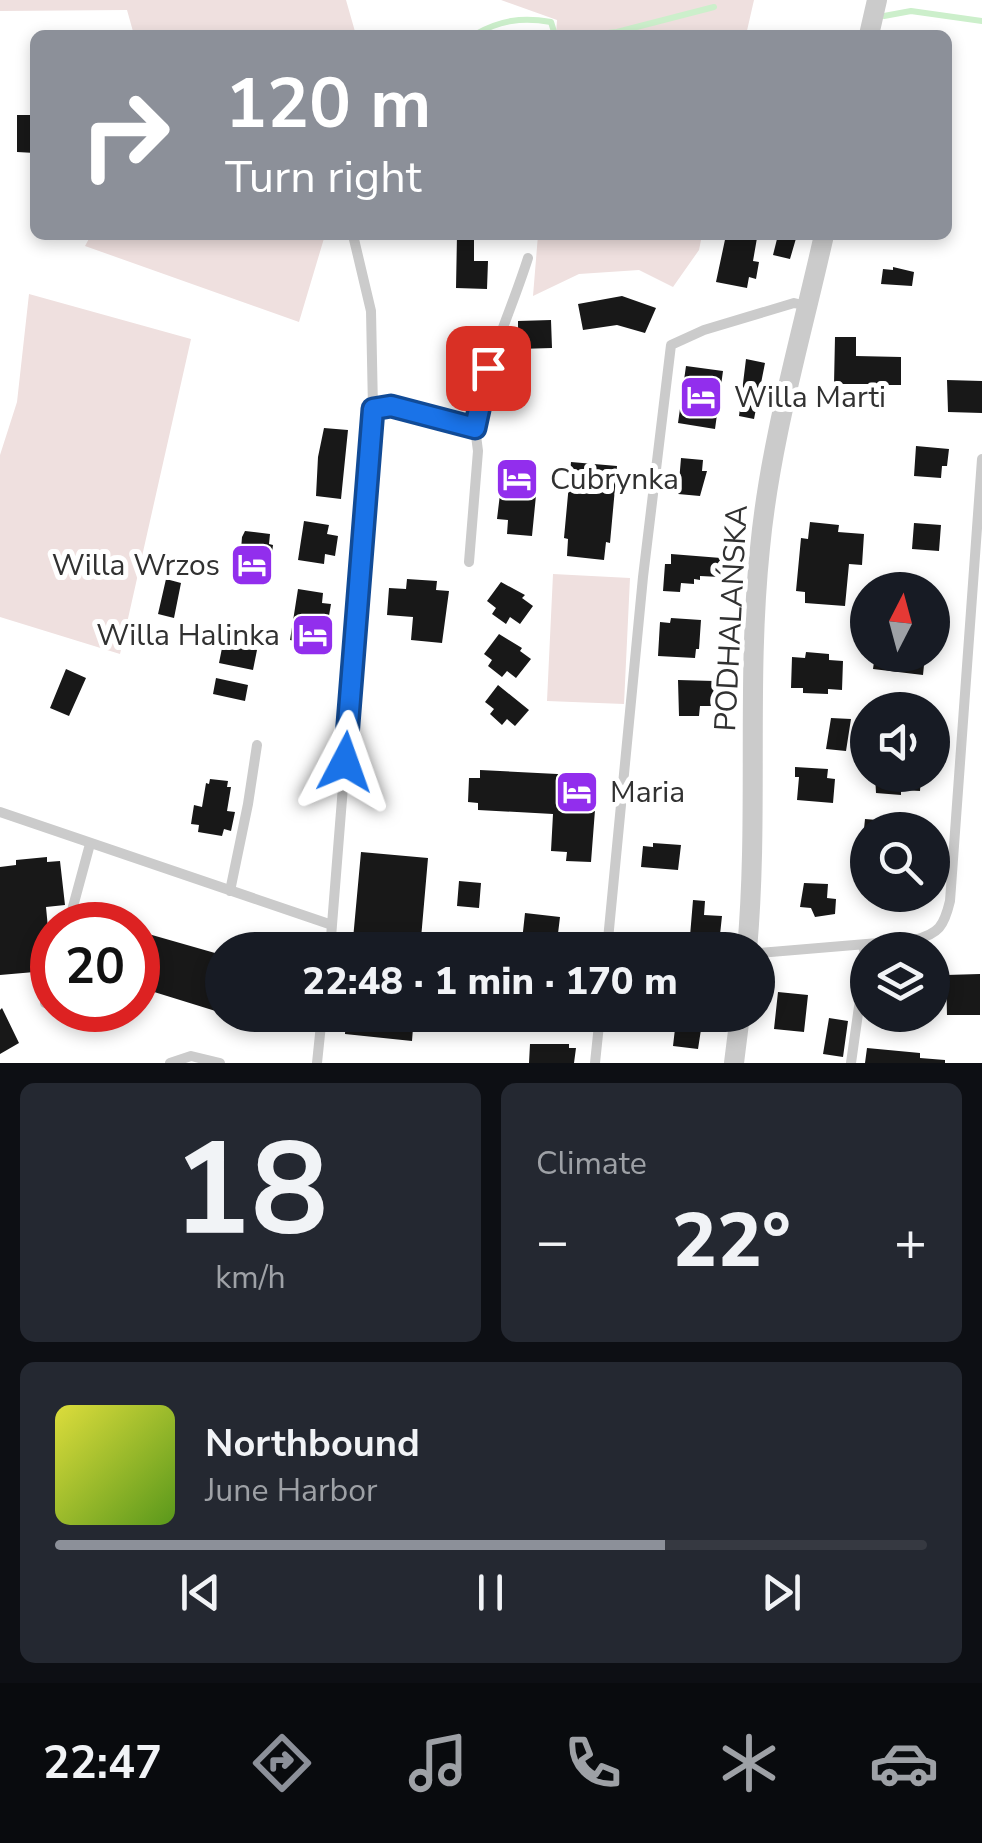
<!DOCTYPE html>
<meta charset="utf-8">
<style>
:root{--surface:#171b24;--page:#242831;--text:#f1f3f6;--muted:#9ea1a6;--line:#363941;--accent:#8c9099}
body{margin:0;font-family:"Nunito Sans",sans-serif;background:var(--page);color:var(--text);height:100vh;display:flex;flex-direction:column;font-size:38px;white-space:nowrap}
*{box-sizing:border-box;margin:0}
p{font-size:32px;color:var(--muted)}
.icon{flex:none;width:55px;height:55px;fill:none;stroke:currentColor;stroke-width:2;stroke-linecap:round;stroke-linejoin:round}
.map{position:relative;height:1063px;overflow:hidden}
.sheet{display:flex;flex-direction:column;gap:20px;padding:20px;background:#0d0f14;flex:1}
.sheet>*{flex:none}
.hud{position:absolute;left:30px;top:30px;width:922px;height:210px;border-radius:15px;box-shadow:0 5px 15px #0003;background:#8c9099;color:#fff;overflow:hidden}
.needle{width:65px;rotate:6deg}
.buttons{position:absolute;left:850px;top:572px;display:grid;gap:20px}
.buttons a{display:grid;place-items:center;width:100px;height:100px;border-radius:50%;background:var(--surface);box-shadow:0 5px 15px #0003;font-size:50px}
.speed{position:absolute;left:30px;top:902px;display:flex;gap:20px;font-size:50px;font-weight:700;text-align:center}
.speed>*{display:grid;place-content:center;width:130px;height:130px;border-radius:50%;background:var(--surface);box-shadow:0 5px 15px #0003;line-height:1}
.speed .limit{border:15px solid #d22;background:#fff;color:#111}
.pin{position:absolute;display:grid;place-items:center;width:85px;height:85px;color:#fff;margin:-42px;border-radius:20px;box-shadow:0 5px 15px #0006}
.me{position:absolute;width:110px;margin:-55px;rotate:4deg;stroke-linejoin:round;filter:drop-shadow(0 0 8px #0008)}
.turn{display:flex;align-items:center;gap:35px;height:210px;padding:0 30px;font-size:45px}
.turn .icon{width:130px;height:130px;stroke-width:2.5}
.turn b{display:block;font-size:70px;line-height:85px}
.big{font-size:75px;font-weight:800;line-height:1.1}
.sheet .tile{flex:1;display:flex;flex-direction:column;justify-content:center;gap:15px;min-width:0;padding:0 35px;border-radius:15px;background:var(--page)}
.sheet .dial{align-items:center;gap:0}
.dial b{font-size:130px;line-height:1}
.song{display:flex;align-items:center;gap:30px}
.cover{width:120px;height:120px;border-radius:15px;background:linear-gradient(135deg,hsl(60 70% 55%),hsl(90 70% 35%))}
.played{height:10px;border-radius:5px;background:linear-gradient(90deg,var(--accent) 70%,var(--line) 70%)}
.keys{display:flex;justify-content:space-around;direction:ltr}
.heat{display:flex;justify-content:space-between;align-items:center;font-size:55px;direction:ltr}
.sheet .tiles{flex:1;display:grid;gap:20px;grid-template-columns:1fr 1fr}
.tile:last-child{grid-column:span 2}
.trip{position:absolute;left:205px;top:932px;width:570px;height:100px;border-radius:50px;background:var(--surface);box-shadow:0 5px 15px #0003;font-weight:800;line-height:100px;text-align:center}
.menu{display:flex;height:160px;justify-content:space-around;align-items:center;background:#090b0e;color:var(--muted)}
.menu .icon{width:70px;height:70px}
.menu .selected{color:var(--accent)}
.menu b{font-size:45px;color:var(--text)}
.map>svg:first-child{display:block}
.green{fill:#efe0df}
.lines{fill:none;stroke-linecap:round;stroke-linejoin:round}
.stream{stroke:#ccefcb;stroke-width:6}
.building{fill:#181818}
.service{stroke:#cbcbcb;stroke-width:10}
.minor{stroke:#cbcbcb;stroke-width:20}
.route-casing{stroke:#114b97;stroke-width:25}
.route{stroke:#1a73e8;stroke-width:18}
.labels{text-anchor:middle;stroke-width:10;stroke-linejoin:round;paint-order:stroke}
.poi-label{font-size:30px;fill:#313131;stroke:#fff;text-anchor:start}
.street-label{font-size:30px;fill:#313131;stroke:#fff}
</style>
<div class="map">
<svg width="982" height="1063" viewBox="0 0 982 1063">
<rect width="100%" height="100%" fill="#fff"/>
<path class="green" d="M0 0H346L356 35H134L127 10 0 11Z
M501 0H754L746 35H556L557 20Z
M91 235H325L299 322 85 246Z
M538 235H702L699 250 673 287 639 270 579 274 533 296Z
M29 294 191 339 120 654 0 617V455L17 402Z
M553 574 630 578 624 704 547 701Z"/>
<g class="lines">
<path class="stream" d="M884 16 911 11 982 21
M474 35C500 20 522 17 551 22L555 35
M589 35 617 32 714 7"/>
</g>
<path class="building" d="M17 115H35V153L17 152Z
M457 235H474V261H488L487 289 456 288Z
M726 235H766L765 240 757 238 753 261 759 262 756 279 749 277 747 288 716 282Z
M778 235H797L790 259 773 255Z
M893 267 914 272 912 286 881 284 883 269 893 270Z
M622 296 656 308 645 333 617 325 583 330 578 304Z
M551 320 552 348 518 349V321Z
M835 337H856V356L901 357V385H884V391L872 390V384H834Z
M746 359 765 363 754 419 739 416Z
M686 366 723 371 715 429 678 423Z
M947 380 982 381V413L948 412Z
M324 428 348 430 341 499 316 496 318 457Z
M916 446 949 449 947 466H942L941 478 914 476Z
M681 458 703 460 702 471H707L700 496 678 494Z
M571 462 617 466 610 543 606 542 604 560 567 556 568 539 564 538Z
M512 473 538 475 532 536 507 534 508 520 497 519 501 486H511Z
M304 521 329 525 327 534 338 536 335 556 325 554 324 564 298 560Z
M810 522 839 525 838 532 864 534 862 565 849 564 845 606 805 603V592L796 591 801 538 808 539Z
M914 523 941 525 939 551 912 549Z
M245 531 270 534 269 544 273 545 270 569 265 568 259 582 241 580 242 575H239L242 537Z
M671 554 721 558 720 577 700 576V580L694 579V584L681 583 680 592 663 591 665 564H671Z
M166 579 181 583 174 618 158 614Z
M407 579 437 581 436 590 449 591 442 643 411 640 413 617 387 615 389 588 406 589Z
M501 582 525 595 522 598 533 606 520 624 510 617 506 624 492 614 496 608 487 601Z
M298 589 323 593 322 603 331 604 324 645 320 644 318 654 293 650 295 641 290 640Z
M671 618 701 620 699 649H696L695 658 658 656 660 622 670 623Z
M499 634 522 648 520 651 531 659 516 678 507 671 502 677 488 666 492 660 484 654Z
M229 636 253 641 251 649 257 650 253 670 219 663 223 643 227 645Z
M806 652 829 654V660L843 661 842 690 828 689V694L803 693V688H791L792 657 805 658Z
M875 655H925L923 675 873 669Z
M66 669 86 678 69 716 50 708Z
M216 678 248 685 245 701 213 694Z
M678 680 714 681 713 706H700L699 716H679Z
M498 685 529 710 515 726 507 719 502 725 490 714 494 709 485 702Z
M831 718 851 719 846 751 826 749Z
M795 767 828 769 827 778 835 779 833 803 797 800 799 777H795Z
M480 770 577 775 596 797 591 862 566 861 567 852 551 851 553 814 478 810V803L468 802 469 778H480Z
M875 775H921L920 791 901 790V795L876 793Z
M210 779 228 781 227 787H231L227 811 235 812 231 831 224 829 222 836 198 832 199 825 191 824 194 805 202 807 206 783 209 784Z
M865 819 902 822 901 830H868V849H862Z
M653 843 681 845 678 870 641 867 643 846 653 847Z
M361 852 428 858 420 950H352Z
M47 857V862L60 861 65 905 46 907 49 939 43 940 46 971 0 975V867L16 865V860Z
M459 881 481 883 479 908 457 906Z
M804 883 828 884 827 898 836 899 835 914 815 917 811 908 800 907Z
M693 900 705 901 704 915 722 916 719 944H714L713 950 693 949 694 936H690Z
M525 913 560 917 556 950H521Z
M138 931 222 955V1013L138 987Z
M980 974V1015H947L946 975Z
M778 992 808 995 804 1032 774 1029Z
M2 1008 19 1043 0 1054V1010Z
M346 1015H414L412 1041 345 1034Z
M829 1018 848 1021 843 1057 823 1054Z
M676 1020 702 1023 698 1049 673 1046Z
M530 1044H569V1048H576L574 1063H529Z
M867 1048 920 1053V1058L945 1060V1063H865Z"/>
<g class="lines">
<path class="service" d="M373 409 391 406 475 428 478 451 469 562
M475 428C483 368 510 315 528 258
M0 812 332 925
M230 891 248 804 257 745
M68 925 90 844
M330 950 373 409 371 311 353 235
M607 950 643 577 671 345 704 330 794 303 807 306
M758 953 914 940C939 934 944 926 950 901L982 459
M45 1003 52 978
M170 1063 191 1056 220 1063
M317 1063 322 1015
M595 1063 600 1015
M851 1063 866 957 863 945"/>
<path class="minor" d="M869 35 877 0
M747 950C759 816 746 681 760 548 770 442 801 338 824 235
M734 1063 740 1015"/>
</g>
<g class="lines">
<g class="route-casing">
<path id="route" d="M345 762 373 409 391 406 475 428 488 368"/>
</g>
<use href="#route" class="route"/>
</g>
<defs>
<g id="hotel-square" transform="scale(2.25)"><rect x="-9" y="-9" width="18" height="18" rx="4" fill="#922eed" stroke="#fff"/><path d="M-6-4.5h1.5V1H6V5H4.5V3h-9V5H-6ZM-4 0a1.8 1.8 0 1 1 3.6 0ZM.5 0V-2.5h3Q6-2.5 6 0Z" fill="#fff"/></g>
</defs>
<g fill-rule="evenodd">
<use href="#hotel-square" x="701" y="397"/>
<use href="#hotel-square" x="517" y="479"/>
<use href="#hotel-square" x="252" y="565"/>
<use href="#hotel-square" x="313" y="635"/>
<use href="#hotel-square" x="577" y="792"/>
</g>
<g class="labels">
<g class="poi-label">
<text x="734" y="407">Willa Marti</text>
<text x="550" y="489">Cubrynka</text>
<text x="220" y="575" text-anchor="end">Willa Wrzos</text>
<text x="280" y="645" text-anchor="end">Willa Halinka</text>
<text x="610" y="802">Maria</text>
</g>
<g class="street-label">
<text transform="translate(731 618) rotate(-87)" y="10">PODHALAŃSKA</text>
</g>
</g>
</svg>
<div class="buttons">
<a><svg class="needle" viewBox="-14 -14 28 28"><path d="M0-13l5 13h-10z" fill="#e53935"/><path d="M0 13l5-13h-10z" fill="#9ea1a6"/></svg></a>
<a><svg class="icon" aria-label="sound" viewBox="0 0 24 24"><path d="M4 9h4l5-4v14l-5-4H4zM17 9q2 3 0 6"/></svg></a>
<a><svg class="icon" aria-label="search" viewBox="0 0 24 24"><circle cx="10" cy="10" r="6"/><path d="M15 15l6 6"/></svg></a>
<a><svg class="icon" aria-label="layers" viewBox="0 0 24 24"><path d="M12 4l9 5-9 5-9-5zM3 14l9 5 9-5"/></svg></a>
</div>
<div class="speed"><div class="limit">20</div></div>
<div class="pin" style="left:488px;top:368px;background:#d93025"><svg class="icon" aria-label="arrive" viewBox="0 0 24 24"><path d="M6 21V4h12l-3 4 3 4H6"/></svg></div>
<svg class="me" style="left:345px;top:762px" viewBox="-20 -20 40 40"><path d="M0-17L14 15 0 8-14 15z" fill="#1a73e8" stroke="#fff" stroke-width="4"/></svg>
<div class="trip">22:48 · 1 min · 170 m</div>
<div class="hud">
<div class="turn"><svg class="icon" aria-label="right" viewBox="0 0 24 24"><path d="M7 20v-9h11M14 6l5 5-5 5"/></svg><div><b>120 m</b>Turn right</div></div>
</div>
</div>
<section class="sheet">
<div class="tiles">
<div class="tile dial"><b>18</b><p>km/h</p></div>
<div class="tile"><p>Climate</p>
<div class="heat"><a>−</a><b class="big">22°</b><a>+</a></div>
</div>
<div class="tile">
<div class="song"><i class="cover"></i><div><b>Northbound</b><p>June Harbor</p></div></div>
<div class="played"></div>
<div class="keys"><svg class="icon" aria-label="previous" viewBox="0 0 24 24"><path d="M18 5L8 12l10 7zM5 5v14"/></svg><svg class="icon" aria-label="pause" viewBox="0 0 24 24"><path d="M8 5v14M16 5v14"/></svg><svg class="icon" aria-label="next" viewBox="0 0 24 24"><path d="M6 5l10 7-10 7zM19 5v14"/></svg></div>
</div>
</div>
</section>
<nav class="menu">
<b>22:47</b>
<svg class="icon selected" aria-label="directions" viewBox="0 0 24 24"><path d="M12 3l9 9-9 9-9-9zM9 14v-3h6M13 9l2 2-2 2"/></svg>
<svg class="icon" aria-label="music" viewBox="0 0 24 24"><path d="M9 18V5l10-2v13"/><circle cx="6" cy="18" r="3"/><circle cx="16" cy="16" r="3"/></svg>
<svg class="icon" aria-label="phone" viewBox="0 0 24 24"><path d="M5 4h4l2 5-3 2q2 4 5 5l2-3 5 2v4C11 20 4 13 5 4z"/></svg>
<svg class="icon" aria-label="climate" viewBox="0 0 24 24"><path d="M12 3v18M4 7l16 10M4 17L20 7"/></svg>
<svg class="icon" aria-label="car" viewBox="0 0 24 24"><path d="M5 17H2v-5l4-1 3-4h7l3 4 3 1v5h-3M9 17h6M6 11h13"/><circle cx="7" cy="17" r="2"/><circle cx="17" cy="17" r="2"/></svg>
</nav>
